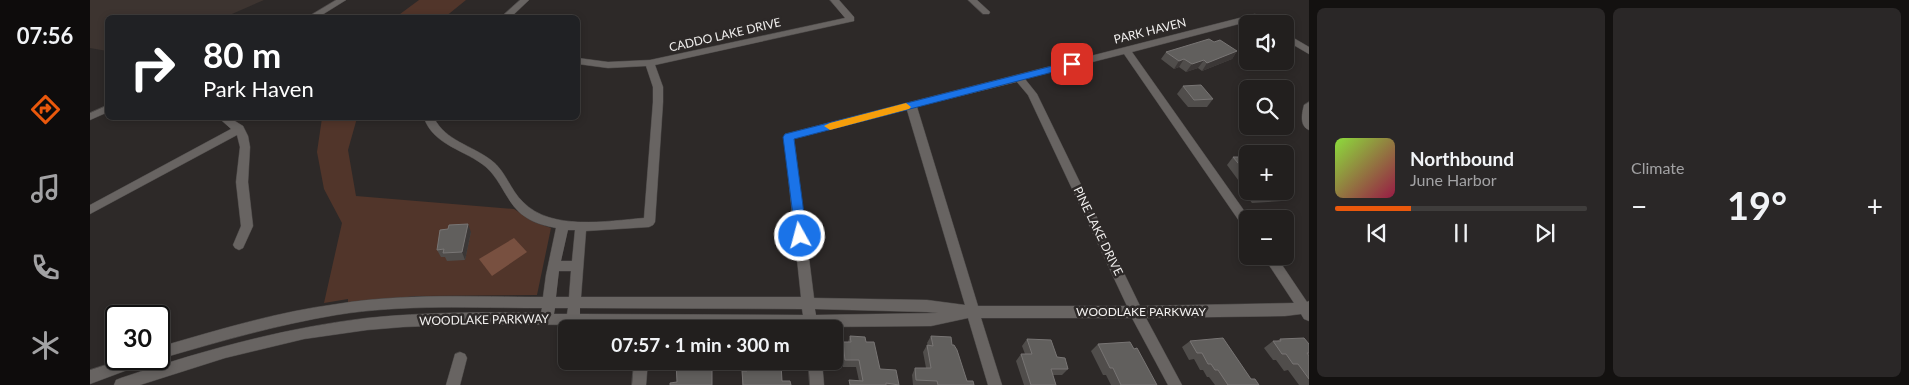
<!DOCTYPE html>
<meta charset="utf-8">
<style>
:root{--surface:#221f1e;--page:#2a2727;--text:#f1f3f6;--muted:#a2a2a4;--line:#3f3d3c;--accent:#ea580c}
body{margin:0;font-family:Lato,sans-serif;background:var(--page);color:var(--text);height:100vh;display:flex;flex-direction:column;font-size:19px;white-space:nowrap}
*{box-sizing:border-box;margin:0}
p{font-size:16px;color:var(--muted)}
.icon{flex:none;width:28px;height:28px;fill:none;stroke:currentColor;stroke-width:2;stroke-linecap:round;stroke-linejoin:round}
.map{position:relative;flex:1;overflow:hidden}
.side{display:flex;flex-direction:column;gap:8px;padding:8px;background:#131110;width:600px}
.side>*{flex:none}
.top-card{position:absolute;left:15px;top:15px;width:475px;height:105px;border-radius:8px;box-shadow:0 2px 8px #0003,0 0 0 1px var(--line);background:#202124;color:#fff;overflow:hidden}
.tools{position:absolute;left:1149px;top:15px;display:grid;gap:10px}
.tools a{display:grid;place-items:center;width:55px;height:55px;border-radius:8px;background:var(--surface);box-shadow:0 2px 8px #0003,0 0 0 1px var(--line);font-size:25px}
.speed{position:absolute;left:15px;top:305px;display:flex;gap:10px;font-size:25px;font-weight:700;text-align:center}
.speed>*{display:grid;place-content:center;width:65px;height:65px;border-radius:50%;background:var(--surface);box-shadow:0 2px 8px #0003,0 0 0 1px var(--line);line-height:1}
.speed .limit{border:2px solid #111;border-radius:8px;background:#fff;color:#111}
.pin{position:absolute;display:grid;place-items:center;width:42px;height:42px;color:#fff;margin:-21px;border-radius:10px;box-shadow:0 2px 8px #0006}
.me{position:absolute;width:55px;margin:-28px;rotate:353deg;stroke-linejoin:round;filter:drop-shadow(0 0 4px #0008)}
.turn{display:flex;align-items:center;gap:18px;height:105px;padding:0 15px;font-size:22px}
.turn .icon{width:65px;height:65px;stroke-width:2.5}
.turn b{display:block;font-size:35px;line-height:42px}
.big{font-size:38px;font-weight:700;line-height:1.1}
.side .widget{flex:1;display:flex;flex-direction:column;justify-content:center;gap:8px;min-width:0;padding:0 18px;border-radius:8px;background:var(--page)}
.song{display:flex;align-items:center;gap:15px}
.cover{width:60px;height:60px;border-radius:8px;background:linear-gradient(135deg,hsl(90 70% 55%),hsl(340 70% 35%))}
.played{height:5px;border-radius:2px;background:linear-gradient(90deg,var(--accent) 30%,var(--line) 30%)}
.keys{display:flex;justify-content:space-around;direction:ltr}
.heat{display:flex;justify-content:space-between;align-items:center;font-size:28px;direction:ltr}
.side .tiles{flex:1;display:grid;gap:8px;grid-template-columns:repeat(2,1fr)}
.trip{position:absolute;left:468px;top:320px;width:285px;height:50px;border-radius:8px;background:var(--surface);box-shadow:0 2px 8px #0003,0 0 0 1px var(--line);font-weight:700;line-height:50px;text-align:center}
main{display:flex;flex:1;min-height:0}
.tabs{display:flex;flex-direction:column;width:90px;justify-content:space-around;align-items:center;background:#0e0c0c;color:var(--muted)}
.tabs .icon{width:35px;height:35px}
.tabs .active{color:var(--accent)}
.tabs b{font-size:22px;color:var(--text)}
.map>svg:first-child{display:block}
.built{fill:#3d3430}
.green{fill:#51352a}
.water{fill:#785040}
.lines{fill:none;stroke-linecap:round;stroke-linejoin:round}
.minor-casing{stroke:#4a4746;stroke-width:1}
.minor{fill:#686462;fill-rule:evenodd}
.wall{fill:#504d4b}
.shaded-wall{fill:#3b3736}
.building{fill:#615f5d;stroke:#787574}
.route{fill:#1a73e8;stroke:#114b97}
.slow{fill:#f59e0b}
.labels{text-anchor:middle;stroke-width:5;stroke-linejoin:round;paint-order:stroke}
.street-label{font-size:12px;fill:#f1efee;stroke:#2d2928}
</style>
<main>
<nav class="tabs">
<b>07:56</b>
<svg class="icon active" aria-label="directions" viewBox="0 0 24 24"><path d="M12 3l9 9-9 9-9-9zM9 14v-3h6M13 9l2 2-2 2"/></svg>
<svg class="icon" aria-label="music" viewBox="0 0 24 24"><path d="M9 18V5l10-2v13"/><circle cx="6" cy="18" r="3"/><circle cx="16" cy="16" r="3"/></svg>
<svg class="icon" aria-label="phone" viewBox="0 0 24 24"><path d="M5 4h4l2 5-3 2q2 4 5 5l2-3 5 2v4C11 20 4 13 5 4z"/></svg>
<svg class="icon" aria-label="climate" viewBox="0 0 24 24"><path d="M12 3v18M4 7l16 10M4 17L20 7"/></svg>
</nav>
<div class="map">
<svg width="1219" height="385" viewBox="0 0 1219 385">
<rect width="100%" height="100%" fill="#2d2928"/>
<path class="built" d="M0 0H174L135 17 18 18 17 51 0 48Z"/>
<path class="green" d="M329 0H376L355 17H306Z
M232 118H267L258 150 266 196 424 209 444 222 461 228 447 295 326 296 258 304V299L234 303 252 223 234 189 227 152Z"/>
<path class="water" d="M424 238 437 252 402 276 389 259Z"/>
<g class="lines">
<g class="minor-casing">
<path id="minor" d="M246 0H256L227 18H216Z
M430 0H439L420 18H410Z
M740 0H749L764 17V21L565 65 573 87V102L565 222 563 225 559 227 496 231 491 297H711L694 137 695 134 1165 14 1179 24H1169L1164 20 1042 52 1160 219H1158V229L1154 228 1034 54 935 79 947 94 1050 306 1204 303 1173 256H1186L1217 302 1219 301V321L1214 319 1211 314 1195 316 1056 318 1092 385H1078L1042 318H891L912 385H898L878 318 841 326 727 327V329H715L714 327 387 324 313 327 277 330 214 339 135 358 50 385H24L26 380 31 378C111 351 193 328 277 318 335 312 393 312 451 313L452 308C384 308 314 304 246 315 186 325 128 342 69 359H68L69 347C128 330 186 312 247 304 315 293 385 297 453 297L456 275 466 228C457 226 446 224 437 218 417 206 413 182 396 167 376 150 344 146 334 118H344C356 141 381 145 401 160 416 171 420 190 433 202 461 231 517 221 554 218L563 102V87L556 66 518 68 488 64V58L518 62 560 60 755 18ZM927 82 938 95 1037 306H888L827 107ZM817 110 875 305 837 300 724 298 704 139ZM478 230H485L482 261H471ZM469 271H481L479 297H466ZM465 308H478L477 314H464ZM490 308 712 309 713 315 490 314ZM725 309 837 312 848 313 726 315Z
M878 0H887L900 12 899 14H893Z
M1195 33 1219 47V54L1195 40Z
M1219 102V130C1209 126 1212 113 1214 105Z
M18 105V112L0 120V113Z
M129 118H140L153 126 158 136 160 147 158 182 163 226 153 248 149 250 145 248 143 245 151 226 146 182 150 147 147 135 0 214V205L141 129Z
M370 352 375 354 377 358 370 385H356L365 354Z
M34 359H58L56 363 0 384V370Z
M544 361H558L556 385H542Z
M718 361H732L734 385H720Z"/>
</g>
<use href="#minor" class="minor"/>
</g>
<path class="wall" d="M1124 42 1147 51 1142 59 1112 71 1108 68 1096 72 1089 67 1084 69 1071 59 1076 52Z
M1093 86 1123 99 1117 107H1098L1087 94Z
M1143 157H1158V191H1195L1200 194 1192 201 1162 203 1155 194 1157 192 1137 165Z
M381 232 375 260 357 261 355 257H351L347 250Z
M760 336 776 342 790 369 809 385H760L769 381 766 367H753L751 349 753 342H758Z
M841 336 862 345 877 381 884 385H823L822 375 825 368H836L833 352 837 345H838L837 343Z
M937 339 967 357 978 369 972 375H963L966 385H934L926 361 931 354H935L932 346Z
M1190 339 1219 344V385H1209L1198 370 1194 371 1186 360H1183L1174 348 1183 341H1187Z
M1100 341 1161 379 1169 385H1125L1119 377H1117L1113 370H1110L1104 359 1099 360 1092 347Z
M1008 344 1067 385H1021L1016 375H1013L1001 351Z
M580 361H624V371L580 370Z
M655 361H700L701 365 699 371H691L692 381 701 385H652V371H656Z"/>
<path class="shaded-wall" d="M1147 51 1142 59 1112 71 1117 63Z
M1094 59 1089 67 1084 69 1089 61Z
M1114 60 1108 68 1096 72 1102 64Z
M378 224 381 232 375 260 372 252Z"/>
<path class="building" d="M1119 39 1124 42 1130 40 1147 51 1117 63 1114 60 1102 64 1094 59 1089 61 1076 52Z
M1111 85 1123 99 1104 100 1093 86Z
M1143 157H1158V175Z
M1195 187 1200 194 1169 195 1166 191H1195Z
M378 224 372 252 353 253 354 249 347 250 350 230 358 229 359 225Z
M760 336 775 337 776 342H784L790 369 806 370 809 385 796 383V385H760L759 380 773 381 769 360H755L753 342H761Z
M841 336 861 337 862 345H864L867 350 877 381H883L884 385H848L847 381 826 380 825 368H841L837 345 843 346Z
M1133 338 1161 379H1165L1169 385H1138L1128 370H1125L1121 364H1118L1112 353H1107L1100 341Z
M1214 338 1219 344V353H1217L1219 356V379L1208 364H1203L1196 354H1192L1183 341H1191L1190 339Z
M937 339 961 340 967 357 975 358 978 369H961L966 385H941L931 354H942Z
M1040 342 1044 349 1047 348 1067 385H1031L1023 368H1020L1008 344Z
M580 361H624V364H622V385H580V383L587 382 586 363H580Z
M656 361H700L701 365 691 364 692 381H700L701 385H653L652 371H657Z"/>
<path class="route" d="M982 61 986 62V66L704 139 717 236 715 239H706L693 137 695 134Z"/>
<path class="slow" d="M816 103 821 107 819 109 740 130 734 126 740 123Z"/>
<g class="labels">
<g class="street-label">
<text transform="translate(1060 31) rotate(-14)" y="4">PARK HAVEN</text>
<text transform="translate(635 35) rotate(-13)" y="4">CADDO LAKE DRIVE</text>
<text transform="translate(1008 231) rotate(64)" y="4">PINE LAKE DRIVE</text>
<text x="1051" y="316">WOODLAKE PARKWAY</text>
<text transform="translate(394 320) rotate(-1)" y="4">WOODLAKE PARKWAY</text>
</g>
</g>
</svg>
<div class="tools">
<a><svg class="icon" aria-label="sound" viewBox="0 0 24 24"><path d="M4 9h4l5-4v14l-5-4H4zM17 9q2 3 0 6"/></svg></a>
<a><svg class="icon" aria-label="search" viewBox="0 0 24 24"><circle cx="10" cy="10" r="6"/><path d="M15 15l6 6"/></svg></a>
<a>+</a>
<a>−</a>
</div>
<div class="speed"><div class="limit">30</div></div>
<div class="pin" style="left:982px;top:64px;background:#d93025"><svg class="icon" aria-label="arrive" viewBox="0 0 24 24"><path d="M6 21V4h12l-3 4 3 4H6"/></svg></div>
<svg class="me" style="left:710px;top:236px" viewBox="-20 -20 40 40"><circle r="17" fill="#1a73e8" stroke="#fff" stroke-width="3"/><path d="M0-11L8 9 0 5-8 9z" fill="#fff"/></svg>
<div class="trip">07:57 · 1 min · 300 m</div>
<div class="top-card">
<div class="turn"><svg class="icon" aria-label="right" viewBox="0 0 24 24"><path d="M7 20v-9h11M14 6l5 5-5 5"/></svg><div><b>80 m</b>Park Haven</div></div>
</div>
</div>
<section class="side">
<div class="tiles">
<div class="widget">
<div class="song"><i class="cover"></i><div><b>Northbound</b><p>June Harbor</p></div></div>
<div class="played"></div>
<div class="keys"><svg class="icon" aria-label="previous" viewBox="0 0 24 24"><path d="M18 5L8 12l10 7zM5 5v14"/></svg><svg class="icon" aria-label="pause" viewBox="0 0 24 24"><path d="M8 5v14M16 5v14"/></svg><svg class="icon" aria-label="next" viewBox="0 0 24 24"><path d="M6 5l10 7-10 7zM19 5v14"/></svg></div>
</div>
<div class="widget"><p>Climate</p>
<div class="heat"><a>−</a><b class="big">19°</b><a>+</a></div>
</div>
</div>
</section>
</main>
